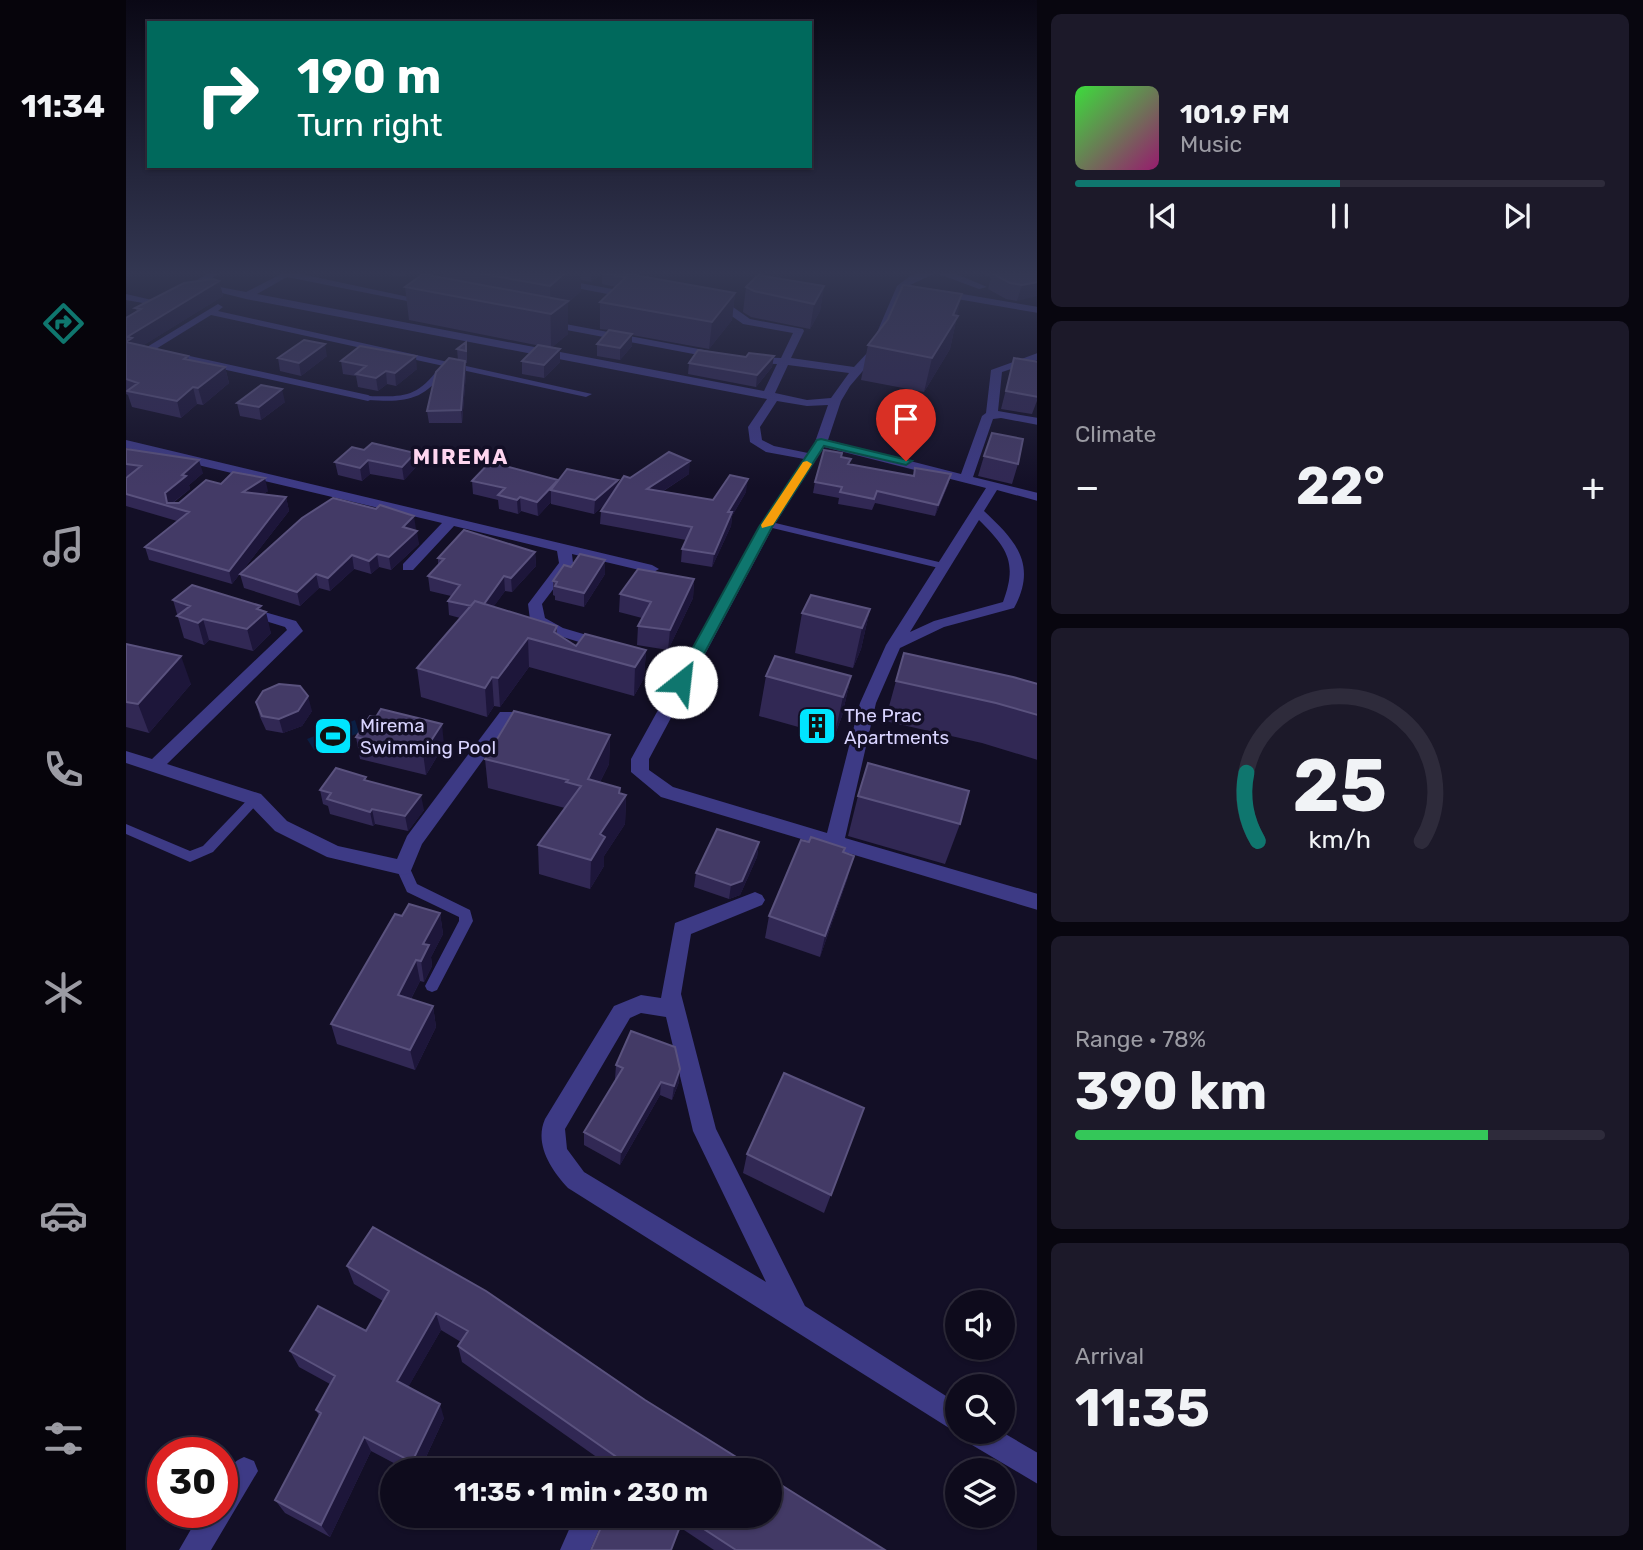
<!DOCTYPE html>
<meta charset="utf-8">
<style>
:root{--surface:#0e0b1c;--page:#1c1929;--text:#f1f3f6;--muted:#9b9ba3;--line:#2e2b3b;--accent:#0f766e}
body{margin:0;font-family:Rubik,sans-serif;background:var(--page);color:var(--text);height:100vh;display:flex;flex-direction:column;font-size:26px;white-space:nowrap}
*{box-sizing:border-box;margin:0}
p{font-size:23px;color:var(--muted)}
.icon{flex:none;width:38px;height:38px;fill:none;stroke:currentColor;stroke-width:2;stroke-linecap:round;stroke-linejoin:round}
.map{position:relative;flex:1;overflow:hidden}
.details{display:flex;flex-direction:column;gap:14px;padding:14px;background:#08060f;width:606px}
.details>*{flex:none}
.banner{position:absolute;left:21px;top:21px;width:665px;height:147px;border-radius:0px;box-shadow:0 2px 5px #0004,0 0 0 2px var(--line);background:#00695c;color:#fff;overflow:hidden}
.fabs{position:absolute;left:819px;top:1290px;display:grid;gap:14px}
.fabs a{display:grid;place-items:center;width:70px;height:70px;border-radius:50%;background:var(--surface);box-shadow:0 2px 5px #0004,0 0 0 2px var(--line);font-size:35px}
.speed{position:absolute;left:21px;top:1437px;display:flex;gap:14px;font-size:35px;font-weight:700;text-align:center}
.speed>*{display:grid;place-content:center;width:91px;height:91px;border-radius:50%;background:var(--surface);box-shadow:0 2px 5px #0004,0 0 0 2px var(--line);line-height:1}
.speed .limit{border:10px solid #d22;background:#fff;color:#111}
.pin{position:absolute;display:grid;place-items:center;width:60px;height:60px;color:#fff;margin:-72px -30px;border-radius:50% 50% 50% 0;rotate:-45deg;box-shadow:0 0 7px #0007}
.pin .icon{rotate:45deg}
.me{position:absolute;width:77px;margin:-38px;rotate:29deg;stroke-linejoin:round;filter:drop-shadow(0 0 5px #0008)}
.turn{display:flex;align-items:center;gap:24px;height:147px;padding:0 35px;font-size:32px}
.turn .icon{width:91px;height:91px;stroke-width:2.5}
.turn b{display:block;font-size:49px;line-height:60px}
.big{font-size:52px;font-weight:700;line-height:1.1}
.details .card{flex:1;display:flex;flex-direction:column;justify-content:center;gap:10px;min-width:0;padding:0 24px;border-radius:10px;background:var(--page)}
.details .dial{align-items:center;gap:0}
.dial svg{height:182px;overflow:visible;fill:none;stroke:var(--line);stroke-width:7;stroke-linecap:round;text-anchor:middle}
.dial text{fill:var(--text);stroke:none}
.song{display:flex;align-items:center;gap:21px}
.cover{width:84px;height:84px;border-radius:10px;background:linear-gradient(135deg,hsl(120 70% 55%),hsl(320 70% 35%))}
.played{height:7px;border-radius:4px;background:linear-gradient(90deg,var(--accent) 50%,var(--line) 50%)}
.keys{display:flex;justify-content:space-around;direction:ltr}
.heat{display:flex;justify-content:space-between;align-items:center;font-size:38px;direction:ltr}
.charge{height:10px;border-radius:5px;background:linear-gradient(90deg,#34c759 78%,var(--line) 0)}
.trip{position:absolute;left:254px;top:1458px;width:402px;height:70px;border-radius:35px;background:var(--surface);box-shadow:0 2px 5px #0004,0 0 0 2px var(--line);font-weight:700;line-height:70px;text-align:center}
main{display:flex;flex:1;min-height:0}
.menu{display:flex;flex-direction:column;width:126px;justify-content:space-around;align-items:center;background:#06040b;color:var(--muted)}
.menu .icon{width:49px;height:49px}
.menu .selected{color:var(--accent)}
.menu b{font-size:32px;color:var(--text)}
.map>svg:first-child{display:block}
.water{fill:#0a1f44}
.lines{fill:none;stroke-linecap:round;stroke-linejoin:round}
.service{fill:#3d3a85;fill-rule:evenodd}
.minor{fill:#3d3a85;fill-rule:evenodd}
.tertiary{fill:#3d3a85;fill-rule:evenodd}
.wall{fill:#312854}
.shaded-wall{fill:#1d163a}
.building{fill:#433a66;stroke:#5a527e;stroke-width:2}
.route{fill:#0f766e;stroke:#0a4d48;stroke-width:2}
.slow{fill:#f59e0b}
.labels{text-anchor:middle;stroke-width:7;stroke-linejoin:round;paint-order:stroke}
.poi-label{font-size:19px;fill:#d9d4ff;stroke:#130f26;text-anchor:start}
.far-district-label{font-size:21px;font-weight:bold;letter-spacing:2px;fill:#ffd6f0;stroke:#130f26}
</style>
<main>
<nav class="menu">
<b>11:34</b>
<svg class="icon selected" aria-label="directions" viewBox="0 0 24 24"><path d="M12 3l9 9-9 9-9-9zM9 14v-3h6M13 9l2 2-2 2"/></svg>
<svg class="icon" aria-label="music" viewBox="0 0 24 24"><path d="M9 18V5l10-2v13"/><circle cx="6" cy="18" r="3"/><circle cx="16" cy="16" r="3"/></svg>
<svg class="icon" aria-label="phone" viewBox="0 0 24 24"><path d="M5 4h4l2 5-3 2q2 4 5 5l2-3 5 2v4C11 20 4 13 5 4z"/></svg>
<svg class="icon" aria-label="climate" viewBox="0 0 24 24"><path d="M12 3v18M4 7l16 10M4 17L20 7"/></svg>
<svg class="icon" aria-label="car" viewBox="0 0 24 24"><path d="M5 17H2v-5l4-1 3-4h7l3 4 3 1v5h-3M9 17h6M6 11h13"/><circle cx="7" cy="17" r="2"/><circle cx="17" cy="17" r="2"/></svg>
<svg class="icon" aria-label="filters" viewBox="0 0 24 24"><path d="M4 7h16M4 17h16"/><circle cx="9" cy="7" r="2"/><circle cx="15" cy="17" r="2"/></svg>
</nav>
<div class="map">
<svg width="912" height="1550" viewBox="0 0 912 1550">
<rect width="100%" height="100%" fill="#130f26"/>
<path class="water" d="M229 720 233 733 188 750 181 739Z"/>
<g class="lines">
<path class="service" d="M312 369 319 371C296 402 278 402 242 400L238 398 242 396C276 397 291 398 312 369Z
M641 521 817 563 822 566 817 569 638 526 636 524Z
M129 794 133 796 135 799 133 802 87 852 64 862 0 834V824L64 851 77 846 125 796Z
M277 863 282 864 291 884 344 910 347 921 311 990 306 992 301 990 299 986 333 921V917L281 892 270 868 272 864Z"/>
<path class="minor" d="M161 271 306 302 301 305 161 277 131 294 638 391 651 364 625 363 620 360 625 357 655 358 667 333 617 324 600 312 580 309V305L607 307 624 319 677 329 678 331 665 358 728 367 743 351 771 286 784 276 797 271H823L861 287 853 289 810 273 784 285 912 307V313L779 290 753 352 724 386 715 401 702 440 835 474 856 416 860 413 865 370 912 353V360L876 372 872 411 912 418V425L875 418 867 419 847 477 912 493V501L871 490 858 511C889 540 912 564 888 608L818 627 774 648 750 703 719 838 912 894V910L535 797 505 772V759L633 527 678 459 640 452 624 442 622 427 641 399 120 299 68 286 73 283 120 292ZM662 365 723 373 705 398 681 400 649 393ZM651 401 681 406 702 405 689 442 682 453 648 446 636 440 634 427ZM698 447 860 488 760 645 734 703 701 833 547 787 523 770V759L647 527ZM853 520C881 548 892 562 877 602L808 621 784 632Z
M432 279 508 293 513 296 508 299 429 284V280Z
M0 294 39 303 34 306 0 300Z
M92 304 97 307 92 311 466 394 460 397 85 315 25 352 16 350Z
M418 320 594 353 599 356 594 359 414 325 413 323Z
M41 351 242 395 248 398 242 401 37 356V352Z
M0 440 526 565 533 569 526 573 446 554 447 563 416 604 419 618 437 628 481 641 484 644 481 647 476 649 427 634 404 620 402 604 433 563 431 551 328 526 287 570H277V564L316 523 0 448Z
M118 606 170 621 177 631 41 764 135 794 161 821 212 846 271 859 281 836 374 712H386L388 716 386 720 296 844 284 873 277 875 201 857 149 831 123 804 0 763V751L26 759 161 630 159 627 113 613V607Z
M629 892 636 895 639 900 636 905 565 934 555 994 590 1129 679 1306 831 1403V1432H834L831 1433 442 1188C425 1170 408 1144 419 1119L488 1006 515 995 535 998 549 923ZM515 1013 540 1017 567 1131 640 1282 458 1172 441 1149 439 1129 504 1018Z
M837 1432H876L912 1453V1484L841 1442Z
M118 1457 128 1461 132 1471 85 1550H53L75 1512H96C96 1489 94 1467 118 1457Z
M449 1516H479L464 1550H434Z"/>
<path class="tertiary" d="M86 271H98L59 294 51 292Z"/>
</g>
<path class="wall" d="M246 271H286L278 277Z
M317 271H477V272L478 271H513L512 275 609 293 606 320 583 349 506 335V346L494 360 471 356V344L483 330 474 329V302L490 287 476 284V273L465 282 455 280V291L442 303V334L425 348 283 320 279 287 317 278Z
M854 271H912L891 301 880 299 862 289 865 278Z
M93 281 97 296 16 346 62 356 63 360 99 367 103 383 77 405 71 404 55 418 6 407 2 395 0 394V318L11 311 9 308Z
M698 286 694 311 684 329 625 317 617 312 620 287Z
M831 316 824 349 798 392 735 380 742 345Z
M340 342 341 354V363H339L340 373 336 423H303L301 411 332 360 331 349Z
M201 356 175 376 154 371 152 358Z
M648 356 646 367 630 387 562 374 563 363Z
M888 358 912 362V398L906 414 875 409Z
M215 361 291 369 270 386 261 384 252 391 232 387 230 376 217 374Z
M396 361 434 362 418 378 396 374Z
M159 402 135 420 114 416 111 403Z
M226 447 291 466 278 480 244 474 236 481 212 475 209 462Z
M0 449 77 473 63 485 64 489 47 503H53L95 484 142 491 137 494 160 497 163 511 106 584 23 560 19 547 51 521 0 506V478L2 476H0Z
M858 456 892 464 886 484 852 476Z
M715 457 724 464 788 476 789 468 825 474 822 485 809 516 749 503 746 510 712 504 713 498 687 493 689 482Z
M563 474 536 492 587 500 620 492 606 516 605 526 586 567 555 562 556 549 560 540 474 524 475 511 479 504 468 514 425 504V502L412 516 395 511 392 514 373 509 372 500 347 494 346 481H432L492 486 504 478Z
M290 529 288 530 293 544 265 570 253 567 245 574 228 569 204 591 193 588 174 606 118 588 114 574Z
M409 552 410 566 386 592 379 591 367 607 431 626V634L450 646 520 650 518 678 508 696 403 667 374 707 368 706 361 717 295 697 291 668 334 618 323 615 322 601 325 596 304 591 302 576 312 566V558Z
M479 574 458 607 429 600V596L427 595V581Z
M568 579 567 598 542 650 511 645 512 626 516 618 493 612 494 594Z
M47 600 136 611 145 633 127 651 83 640 78 645 58 638Z
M744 609 735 649 727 668 669 653 676 613Z
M0 644 65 684 23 733 0 727Z
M640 676H725L716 716 708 737 633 716Z
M770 681 912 684V760L856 743 759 721Z
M130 702 186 711 176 726 157 733 140 730 134 717Z
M484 735 483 764 474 782 494 793 500 795 499 824 478 856V866L464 889 413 874 412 845 439 808 362 788 359 759Z
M230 737 318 745 300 775 234 759Z
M241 780 298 810 282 831 249 824 247 826 204 814 202 806 197 804 194 790Z
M732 796 834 824 819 864 722 836Z
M633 842 631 857 614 895 603 899 568 887 570 873Z
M718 852 722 877 694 957 639 938 643 916Z
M314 913 317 934 305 957 306 966 298 982 294 981 285 999 307 1006 310 1027 289 1070 211 1044 205 1024 276 916Z
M490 1065 553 1082 546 1100 534 1095 494 1165 458 1145V1132L491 1079H489Z
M738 1108 698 1213 617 1173 621 1154Z
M221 1266 519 1400 631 1470H489L336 1362 332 1346 335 1342 315 1330 282 1387 318 1418 294 1470H281L245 1451 204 1537 159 1513 149 1500 193 1416 190 1410 204 1384 173 1367 164 1351 240 1331 257 1301 228 1284Z
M480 1516H644L759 1550H588L555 1528Z"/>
<path class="shaded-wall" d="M277 271H286L278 277Z
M441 271H455V291L442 303V334L425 348 424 286Z
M465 271H477V273L465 282Z
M504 271H513V274L498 288V277Z
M93 281 97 296 10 350 0 342 1 337Z
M912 282V296L891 301 896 285Z
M698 286 694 311 684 329 688 304Z
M609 293 606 320 583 349 586 322Z
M836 294 824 349 798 392 806 358Z
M506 334V346L494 360V348Z
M199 344 201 356 175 376 173 363Z
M434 349V362L418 378V365Z
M290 356 291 369 270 386 269 373Z
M648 356 646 367 630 387 631 375Z
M339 361 340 373 336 423 335 410Z
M99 367 103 383 77 405 72 388Z
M260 371 261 384 252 391 250 378Z
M67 387 71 404 55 418 51 401Z
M156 389 159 402 135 420 133 407Z
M289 453 291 466 278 480 276 467Z
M73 460 77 473 63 485 64 489 42 506 39 493 56 475Z
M242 460 244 474 236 481 234 468Z
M564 461 563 474 520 502 521 489Z
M825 474 822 485 809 516 812 505Z
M139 478 142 491 120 505 117 492Z
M622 479 620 492 606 516 605 526 586 567 588 554 602 512Z
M432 480 425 490V502L412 516 411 502Z
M492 480V493L468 514 469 500Z
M160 497 163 511 106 584 103 571Z
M394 497 395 511 392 514 391 500Z
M288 516 290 529 278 540 277 527Z
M291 531 293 544 265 570 263 557Z
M409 552 410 566 386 592 385 578Z
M251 554 253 567 245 574 243 561Z
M226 555 228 569 204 591 202 578Z
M479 560V574L458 607V593Z
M190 574 193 588 174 606 171 592Z
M378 576 379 591 356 623 355 608Z
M568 579 567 598 542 650 544 630Z
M135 606 137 615 140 612 145 633 127 651 121 629 131 609Z
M744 609 735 649 727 668 736 628Z
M77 619 83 640 78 645 72 623Z
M402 638 403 667 374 707 372 678Z
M520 650 518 678 508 696 509 667Z
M55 656 65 684 23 733 12 704Z
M725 676 716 716 708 737 717 697Z
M366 677 368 706 361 717 359 688Z
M182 696 186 711 176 726 157 733 153 719Z
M316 724 318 745 300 775 297 753Z
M484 735 483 764 461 808 462 779Z
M494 788V804L500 795 499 824 478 856V866L464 889 465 860 474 834Z
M295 795 298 810 282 831 279 816Z
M246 809 249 824 247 826 244 812Z
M633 842 631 857 614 895 603 899 605 885Z
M728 856 722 877 694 957 699 936Z
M314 913 317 934 305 957 306 966 298 982 295 961 297 944Z
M290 960 294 981 276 1016 272 995Z
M307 1006 310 1027 289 1070 284 1050Z
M554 1069 553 1082 546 1100 548 1086Z
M535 1082 534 1095 494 1165 495 1152Z
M310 1313 315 1330 277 1396 271 1381Z
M314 1404 318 1418 294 1470H289L286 1462Z
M238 1437 245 1451 204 1537 195 1525Z"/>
<path class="building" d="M341 271H441L424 286Z
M478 271H504L498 277 476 273Z
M869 271H912V282L896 285 884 283 866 273Z
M297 274 442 301 425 314 279 287Z
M503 274 609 293 586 322 474 302Z
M632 275 698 286 688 304 628 291 620 287Z
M87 279 93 281 1 337 6 338 0 342 62 356 58 359 99 367 72 388 67 387 51 401 1 391 12 383 0 379V318L15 309 9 308 58 283Z
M777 285 836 294 827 315 832 316 806 358 742 345 762 319Z
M483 330 506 334 494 348 471 344Z
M178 340 199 344 173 363 152 358Z
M340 342V351L331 349Z
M412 345 434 349 418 365 396 361Z
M234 346 290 356 269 373 260 371 250 378 230 374 240 366 215 361Z
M572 350 620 357 623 353 648 356 631 375 563 363Z
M323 358 339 361 335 410 301 411 310 372Z
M888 358 912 362V397L880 391Z
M135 385 156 389 133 407 111 403Z
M866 433 897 439 892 464 858 456Z
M246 443 289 453 276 467 242 460 234 468 209 462 226 447 238 450Z
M0 449 73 460 56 475 60 476 39 493 41 503H53L80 480 95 484 107 472 139 478 117 492 160 497 103 571 19 547 63 512 0 494V478L15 466 0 464Z
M698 450 716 453 715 457 725 459 722 464 788 476 789 468 825 474 812 505 751 491 748 499 714 492 716 487 689 482Z
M543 452 564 461 521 489 587 500 604 475 622 479 602 512H606L588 554 556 549 566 527 475 511 498 476 504 478Z
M364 462 432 480 411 502 394 497 391 500 372 495 379 488 346 481Z
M441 469 492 480 469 500 425 490Z
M207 498 250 509 254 505 288 516 277 527 291 531 263 557 251 554 243 561 226 555 202 578 190 574 171 592 114 574 176 518Z
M338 530 409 552 385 578 378 576 358 604 349 601 345 606 322 601 334 585 302 576 318 559 312 558Z
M454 554 479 560 458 593 429 586 431 582 427 581 438 565 445 567Z
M512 569 568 579 544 630 512 626 525 602 494 594Z
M66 585 135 606 131 609 140 612 121 629 77 619 72 623 51 616 64 606 47 600Z
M685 595 744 609 736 628 676 613Z
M349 601 431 626 428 632 450 646 459 634 520 650 509 667 402 638 372 678 366 677 359 688 291 668Z
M0 644 55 656 12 704 0 702Z
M778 653 887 677 912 684V715L870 703 770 681Z
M649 656 725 676 717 697 640 676Z
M153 684 174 686 182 696 172 711 153 719 136 716 130 702 137 691Z
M255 709 316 724 297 753 230 737 244 716 250 717Z
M388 711 484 735 462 779 494 788 493 793 500 795 474 834 479 837 465 860 412 845 455 786 440 782 442 780 359 759Z
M742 763 843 791 834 824 732 796Z
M210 768 240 777 238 780 295 795 279 816 246 809 244 812 201 799 205 793 194 790Z
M591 829 633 842 616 881 605 885 570 873Z
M685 837 719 848 717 852 728 856 699 936 643 916 675 840 683 842Z
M283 904 314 913 297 944 303 945 295 961 290 960 272 995 307 1006 284 1050 205 1024 269 914 276 916Z
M505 1031 549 1047 554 1069 548 1086 535 1082 495 1152 458 1132 497 1068 490 1065Z
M658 1073 738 1108 705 1195 621 1154Z
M247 1227 360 1291 519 1400 631 1470H499L502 1465 332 1346 342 1331 310 1313 271 1381 314 1404 286 1462 238 1437 195 1525 149 1500 195 1413 190 1410 209 1376 164 1351 192 1306 240 1331 263 1291 221 1266Z
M644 1478 759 1550H610L558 1516 545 1550H465L480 1516H644Z"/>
<linearGradient id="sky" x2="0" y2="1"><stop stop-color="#0a0815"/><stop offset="0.56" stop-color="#333752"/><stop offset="1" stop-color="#333752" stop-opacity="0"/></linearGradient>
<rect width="912" height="488" fill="url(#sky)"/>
<path class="route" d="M695 439 786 461 780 465 698 446 646 527 563 682 555 687 550 686 548 682 633 527 691 440Z"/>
<path class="slow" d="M681 461 686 464 647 525 636 528 635 525 677 462Z"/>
<defs>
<g id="building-square" transform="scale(2.0125)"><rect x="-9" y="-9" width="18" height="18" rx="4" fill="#00e5ff" stroke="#130f26"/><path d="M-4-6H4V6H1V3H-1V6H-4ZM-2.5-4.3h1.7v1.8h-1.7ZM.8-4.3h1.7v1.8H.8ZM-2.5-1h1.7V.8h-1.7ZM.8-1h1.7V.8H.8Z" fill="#111"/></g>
<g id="stadium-square" transform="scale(2.0125)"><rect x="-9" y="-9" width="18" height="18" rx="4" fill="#00e5ff" stroke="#130f26"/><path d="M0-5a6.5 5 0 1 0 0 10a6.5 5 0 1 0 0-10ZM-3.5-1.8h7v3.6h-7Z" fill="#111"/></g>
</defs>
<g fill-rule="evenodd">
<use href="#building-square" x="691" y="726"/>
<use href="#stadium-square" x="207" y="736"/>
</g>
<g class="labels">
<g class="poi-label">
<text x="718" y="722">The Prac<tspan x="718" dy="22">Apartments</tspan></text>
<text x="234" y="732">Mirema<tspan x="234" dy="22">Swimming Pool</tspan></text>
</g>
<g class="far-district-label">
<text x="335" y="464">MIREMA</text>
</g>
</g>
</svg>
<div class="fabs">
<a><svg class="icon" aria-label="sound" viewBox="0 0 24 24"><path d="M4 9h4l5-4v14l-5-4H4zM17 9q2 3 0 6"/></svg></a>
<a><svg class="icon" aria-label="search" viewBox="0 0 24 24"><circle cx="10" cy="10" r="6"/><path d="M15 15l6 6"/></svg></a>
<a><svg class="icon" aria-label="layers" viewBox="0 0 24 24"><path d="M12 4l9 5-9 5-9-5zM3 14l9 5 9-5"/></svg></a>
</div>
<div class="speed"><div class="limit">30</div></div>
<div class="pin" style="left:780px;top:461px;background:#d93025"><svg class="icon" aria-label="arrive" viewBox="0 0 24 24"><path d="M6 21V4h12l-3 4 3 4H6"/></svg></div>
<svg class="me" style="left:555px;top:682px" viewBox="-20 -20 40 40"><circle r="19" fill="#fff"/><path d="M0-13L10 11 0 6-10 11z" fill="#0f766e"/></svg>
<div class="trip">11:35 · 1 min · 230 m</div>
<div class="banner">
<div class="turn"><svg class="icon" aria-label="right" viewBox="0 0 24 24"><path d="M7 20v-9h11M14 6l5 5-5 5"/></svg><div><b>190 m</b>Turn right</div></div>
</div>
</div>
<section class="details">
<div class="card">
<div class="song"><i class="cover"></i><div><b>101.9 FM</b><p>Music</p></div></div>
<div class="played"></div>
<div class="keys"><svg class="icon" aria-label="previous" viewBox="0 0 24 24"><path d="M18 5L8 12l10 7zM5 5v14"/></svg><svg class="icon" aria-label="pause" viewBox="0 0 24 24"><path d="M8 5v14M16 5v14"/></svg><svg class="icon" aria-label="next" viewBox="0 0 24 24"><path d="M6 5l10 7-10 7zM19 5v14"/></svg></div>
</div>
<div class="card"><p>Climate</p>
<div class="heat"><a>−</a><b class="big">22°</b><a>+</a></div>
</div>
<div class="card dial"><svg viewBox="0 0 100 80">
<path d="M14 69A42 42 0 1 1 86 69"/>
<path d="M14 69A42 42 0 0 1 9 39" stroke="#0f766e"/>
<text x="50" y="56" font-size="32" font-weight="700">25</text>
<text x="50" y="72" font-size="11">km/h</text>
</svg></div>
<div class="card"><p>Range · 78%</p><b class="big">390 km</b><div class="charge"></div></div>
<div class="card"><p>Arrival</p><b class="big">11:35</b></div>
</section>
</main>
